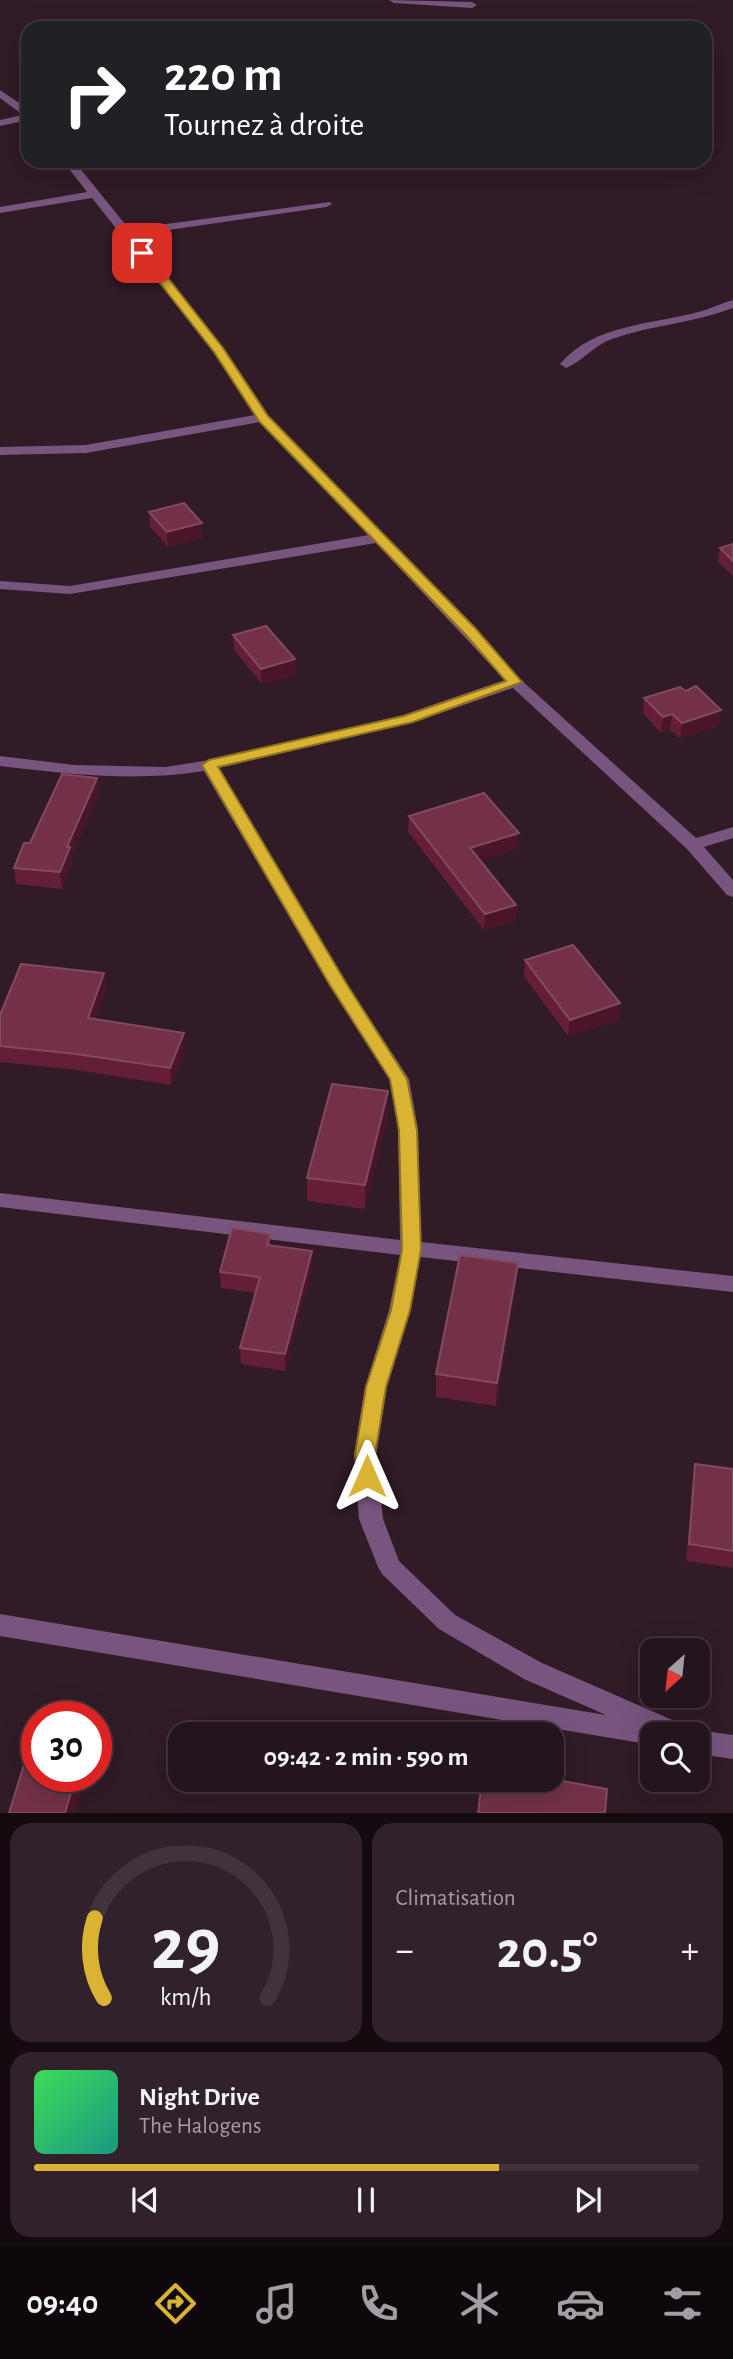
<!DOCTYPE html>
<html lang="fr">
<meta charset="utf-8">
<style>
:root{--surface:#24141d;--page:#30212a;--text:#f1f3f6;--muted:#a39ea4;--line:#41333b;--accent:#dab333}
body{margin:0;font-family:"Alegreya Sans",sans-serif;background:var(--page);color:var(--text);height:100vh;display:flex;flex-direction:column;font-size:26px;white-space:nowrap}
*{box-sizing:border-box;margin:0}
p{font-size:23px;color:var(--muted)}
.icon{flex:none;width:38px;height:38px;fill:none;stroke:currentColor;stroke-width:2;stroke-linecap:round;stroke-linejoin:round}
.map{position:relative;height:1813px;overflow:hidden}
.drawer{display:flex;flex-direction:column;gap:10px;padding:10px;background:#140b10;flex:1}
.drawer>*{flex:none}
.hud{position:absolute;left:21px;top:21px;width:691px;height:147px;border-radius:21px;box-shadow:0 7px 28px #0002,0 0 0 2px var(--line);background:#202124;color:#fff;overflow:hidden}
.needle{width:46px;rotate:207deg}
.fabs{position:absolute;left:640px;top:1638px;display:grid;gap:14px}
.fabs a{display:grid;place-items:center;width:70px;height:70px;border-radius:14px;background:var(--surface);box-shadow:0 7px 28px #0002,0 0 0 2px var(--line);font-size:35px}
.speed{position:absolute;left:21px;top:1701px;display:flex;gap:14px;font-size:35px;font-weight:700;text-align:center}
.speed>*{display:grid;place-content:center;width:91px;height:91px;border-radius:50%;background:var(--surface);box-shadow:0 7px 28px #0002,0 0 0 2px var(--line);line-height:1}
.speed .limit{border:10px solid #d22;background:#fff;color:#111}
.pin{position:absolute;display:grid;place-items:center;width:60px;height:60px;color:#fff;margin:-30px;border-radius:14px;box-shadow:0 4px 10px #0006}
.me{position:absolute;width:77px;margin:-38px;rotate:0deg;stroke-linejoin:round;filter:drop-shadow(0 0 5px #0008)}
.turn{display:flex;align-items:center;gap:24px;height:147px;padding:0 28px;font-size:32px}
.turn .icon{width:91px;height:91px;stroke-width:2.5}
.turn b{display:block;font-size:49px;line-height:60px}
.big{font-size:52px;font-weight:600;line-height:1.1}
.drawer .card{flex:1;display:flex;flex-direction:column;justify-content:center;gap:10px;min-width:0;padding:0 24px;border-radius:21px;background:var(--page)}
.drawer .dial{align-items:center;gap:0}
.dial svg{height:182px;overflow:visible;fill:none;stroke:var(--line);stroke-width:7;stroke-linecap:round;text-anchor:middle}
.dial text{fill:var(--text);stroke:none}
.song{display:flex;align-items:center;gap:21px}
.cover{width:84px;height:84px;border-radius:10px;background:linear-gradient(135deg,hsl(130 70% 55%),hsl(170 70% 35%))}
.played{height:7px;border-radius:4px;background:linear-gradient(90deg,var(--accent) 70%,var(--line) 70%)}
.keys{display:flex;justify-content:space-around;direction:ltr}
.heat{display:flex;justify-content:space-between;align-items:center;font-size:38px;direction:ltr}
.drawer .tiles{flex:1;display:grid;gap:10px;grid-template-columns:1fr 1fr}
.card:last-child{grid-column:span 2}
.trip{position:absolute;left:168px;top:1722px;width:396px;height:70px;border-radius:21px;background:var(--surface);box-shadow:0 7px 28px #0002,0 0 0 2px var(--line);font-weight:600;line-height:70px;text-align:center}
.tabs{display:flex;height:112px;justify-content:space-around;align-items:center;background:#0e080c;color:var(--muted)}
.tabs .icon{width:49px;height:49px}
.tabs .active{color:var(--accent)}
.tabs b{font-size:32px;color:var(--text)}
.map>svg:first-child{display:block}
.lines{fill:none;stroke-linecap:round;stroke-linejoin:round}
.minor{fill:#78557e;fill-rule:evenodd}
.wall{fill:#651e37}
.shaded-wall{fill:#4a1529}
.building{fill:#723148;stroke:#834a5f;stroke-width:2}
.route{fill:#dab333;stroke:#8e7421;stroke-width:2}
</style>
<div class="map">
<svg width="733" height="1813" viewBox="0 0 733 1813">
<rect width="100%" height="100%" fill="#301b27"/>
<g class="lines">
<path class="minor" d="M389 0 472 2 477 5 472 8 394 3Z
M0 90 28 109V120L0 126V120L23 115 0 98Z
M63 161H74L129 229 330 202 332 204 326 207 134 235 223 347 268 416 476 629 520 679 696 838 733 827V838L704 847 733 880V897L727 895 687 849 513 688 414 722 219 768 346 983 409 1079 418 1130 421 1242 733 1276V1292L420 1257 411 1310 387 1387 376 1455 383 1519 399 1561 455 1615 542 1663 686 1726 689 1734 698 1730 733 1735V1759L698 1754V1734H653V1745L0 1636V1614L606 1715 524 1679 439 1629 382 1574 378 1567 359 1519 354 1455 365 1387 389 1310 400 1255 0 1207V1193L400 1240 398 1130 390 1080 329 985 204 771C136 782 68 774 0 766V756L74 765 166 767 228 757 403 715 505 680 376 543 70 594 0 589V581L70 586 369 535 260 422 86 453 0 455V447L86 445 255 415 214 352 92 198 0 213V207L87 192Z
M733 300V308C694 323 651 325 612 339 594 345 582 362 566 368L560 364C595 323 653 325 702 311 712 308 722 303 733 300Z"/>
</g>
<path class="wall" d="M149 512 202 538 168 547 150 527Z
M733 544V576L718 562 720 548Z
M233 635 295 675 262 684 234 650Z
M644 698 719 726 680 738 670 730 661 733 643 713Z
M97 778 99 793 71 857 72 863 62 889 16 884 14 868 30 843Z
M409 816 518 849 481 860 516 905 515 921 484 930 408 832Z
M525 960 619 1020 568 1036 524 976Z
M106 989 95 1019 185 1049 171 1085 77 1070 0 1062V1015Z
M388 1091V1115L365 1209 307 1201V1178Z
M270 1234 271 1246 312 1251V1268L285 1371 241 1364 240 1348 255 1293 221 1288 220 1272Z
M518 1263 516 1286 496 1406 436 1397V1374Z
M695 1464 733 1469V1568L686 1561 693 1480Z"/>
<path class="shaded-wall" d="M202 523V538L168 547 167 532Z
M295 659V675L262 684 261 669Z
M721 710 719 726 680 738 682 723Z
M672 714 670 730 661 733 663 717Z
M97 778 99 793 71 857 72 863 62 889 60 872 67 847Z
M519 833 518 849 470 864V848Z
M516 905 515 921 484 930 485 914Z
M104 973 106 989 90 1034 88 1018Z
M620 1003 619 1020 568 1036 570 1020Z
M184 1033 185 1049 171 1085 170 1068Z
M388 1091V1115L365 1209V1185Z
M312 1251V1268L285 1371V1354Z
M518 1263 516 1286 496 1406 497 1383Z
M76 1776H85L75 1813H65Z"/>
<path class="building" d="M184 503 202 523 167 532 149 512Z
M733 544V561L720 548Z
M266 626 295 659 261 669 233 635Z
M696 686 721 710 682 723 672 714 663 717 644 698 680 687 686 691Z
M62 774 97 778 67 847H70L60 872 14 868 24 843H30Z
M484 793 519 833 470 848 516 905 485 914 409 816Z
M573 945 620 1003 570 1020 525 960Z
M21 964 104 973 88 1018 184 1033 170 1068 76 1054 0 1046V1015Z
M332 1084 388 1091 365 1185 307 1178Z
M232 1228 270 1234 267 1245 312 1251 285 1354 240 1348 260 1277 220 1272Z
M460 1255 518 1263 497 1383 436 1374Z
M695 1464 733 1469V1551L689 1544Z
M36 1726 37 1776H76L65 1813H9Z
M551 1779 607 1789 605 1813H478L482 1780Z"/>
<path class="route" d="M138 250H146L223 348 268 416 476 629 522 682 413 722 218 767 346 983 407 1079 417 1130 421 1250 410 1310 386 1387 375 1455 377 1476 374 1482 367 1485 360 1482 355 1455 366 1387 391 1310 402 1250 399 1130 390 1079 330 985 202 765 209 760 404 716 506 681 466 635 259 421 214 352 138 255Z"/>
</svg>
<div class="fabs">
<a><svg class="needle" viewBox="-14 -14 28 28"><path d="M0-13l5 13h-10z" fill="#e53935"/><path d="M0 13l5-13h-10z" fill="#a39ea4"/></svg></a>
<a><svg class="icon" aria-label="search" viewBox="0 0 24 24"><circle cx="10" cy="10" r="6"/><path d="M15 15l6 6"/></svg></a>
</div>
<div class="speed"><div class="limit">30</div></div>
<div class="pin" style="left:142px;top:253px;background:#d93025"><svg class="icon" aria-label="arrive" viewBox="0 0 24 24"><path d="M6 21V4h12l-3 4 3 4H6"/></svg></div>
<svg class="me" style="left:367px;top:1476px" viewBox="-20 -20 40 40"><path d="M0-17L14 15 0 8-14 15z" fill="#dab333" stroke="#fff" stroke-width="4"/></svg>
<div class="trip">09:42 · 2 min · 590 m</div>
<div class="hud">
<div class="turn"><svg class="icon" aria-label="right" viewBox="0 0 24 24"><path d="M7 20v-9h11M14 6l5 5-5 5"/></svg><div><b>220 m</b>Tournez à droite</div></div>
</div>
</div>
<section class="drawer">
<div class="tiles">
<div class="card dial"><svg viewBox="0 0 100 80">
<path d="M14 69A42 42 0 1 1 86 69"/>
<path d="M14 69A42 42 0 0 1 10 34" stroke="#dab333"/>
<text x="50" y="56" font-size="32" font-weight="700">29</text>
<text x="50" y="72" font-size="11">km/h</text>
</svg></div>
<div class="card"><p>Climatisation</p>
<div class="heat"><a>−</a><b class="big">20.5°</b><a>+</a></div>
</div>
<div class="card">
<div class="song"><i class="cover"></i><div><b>Night Drive</b><p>The Halogens</p></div></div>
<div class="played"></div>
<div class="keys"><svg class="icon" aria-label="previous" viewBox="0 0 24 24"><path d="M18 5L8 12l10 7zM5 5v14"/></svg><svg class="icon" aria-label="pause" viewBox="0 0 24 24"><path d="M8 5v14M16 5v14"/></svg><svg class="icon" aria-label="next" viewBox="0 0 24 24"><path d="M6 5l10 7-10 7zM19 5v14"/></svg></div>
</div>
</div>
</section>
<nav class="tabs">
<b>09:40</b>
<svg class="icon active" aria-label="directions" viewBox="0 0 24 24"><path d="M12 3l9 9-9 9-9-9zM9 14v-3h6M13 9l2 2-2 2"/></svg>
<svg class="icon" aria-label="music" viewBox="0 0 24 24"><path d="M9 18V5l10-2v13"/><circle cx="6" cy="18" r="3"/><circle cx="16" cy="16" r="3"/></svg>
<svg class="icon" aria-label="phone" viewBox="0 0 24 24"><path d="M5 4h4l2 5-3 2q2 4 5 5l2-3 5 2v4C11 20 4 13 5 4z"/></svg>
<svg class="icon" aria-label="climate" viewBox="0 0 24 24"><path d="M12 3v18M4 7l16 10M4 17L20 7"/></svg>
<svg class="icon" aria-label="car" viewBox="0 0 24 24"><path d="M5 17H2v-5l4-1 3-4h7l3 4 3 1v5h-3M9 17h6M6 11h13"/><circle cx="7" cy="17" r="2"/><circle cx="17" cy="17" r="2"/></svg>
<svg class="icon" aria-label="filters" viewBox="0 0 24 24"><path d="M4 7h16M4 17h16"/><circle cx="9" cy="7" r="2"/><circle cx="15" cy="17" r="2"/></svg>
</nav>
